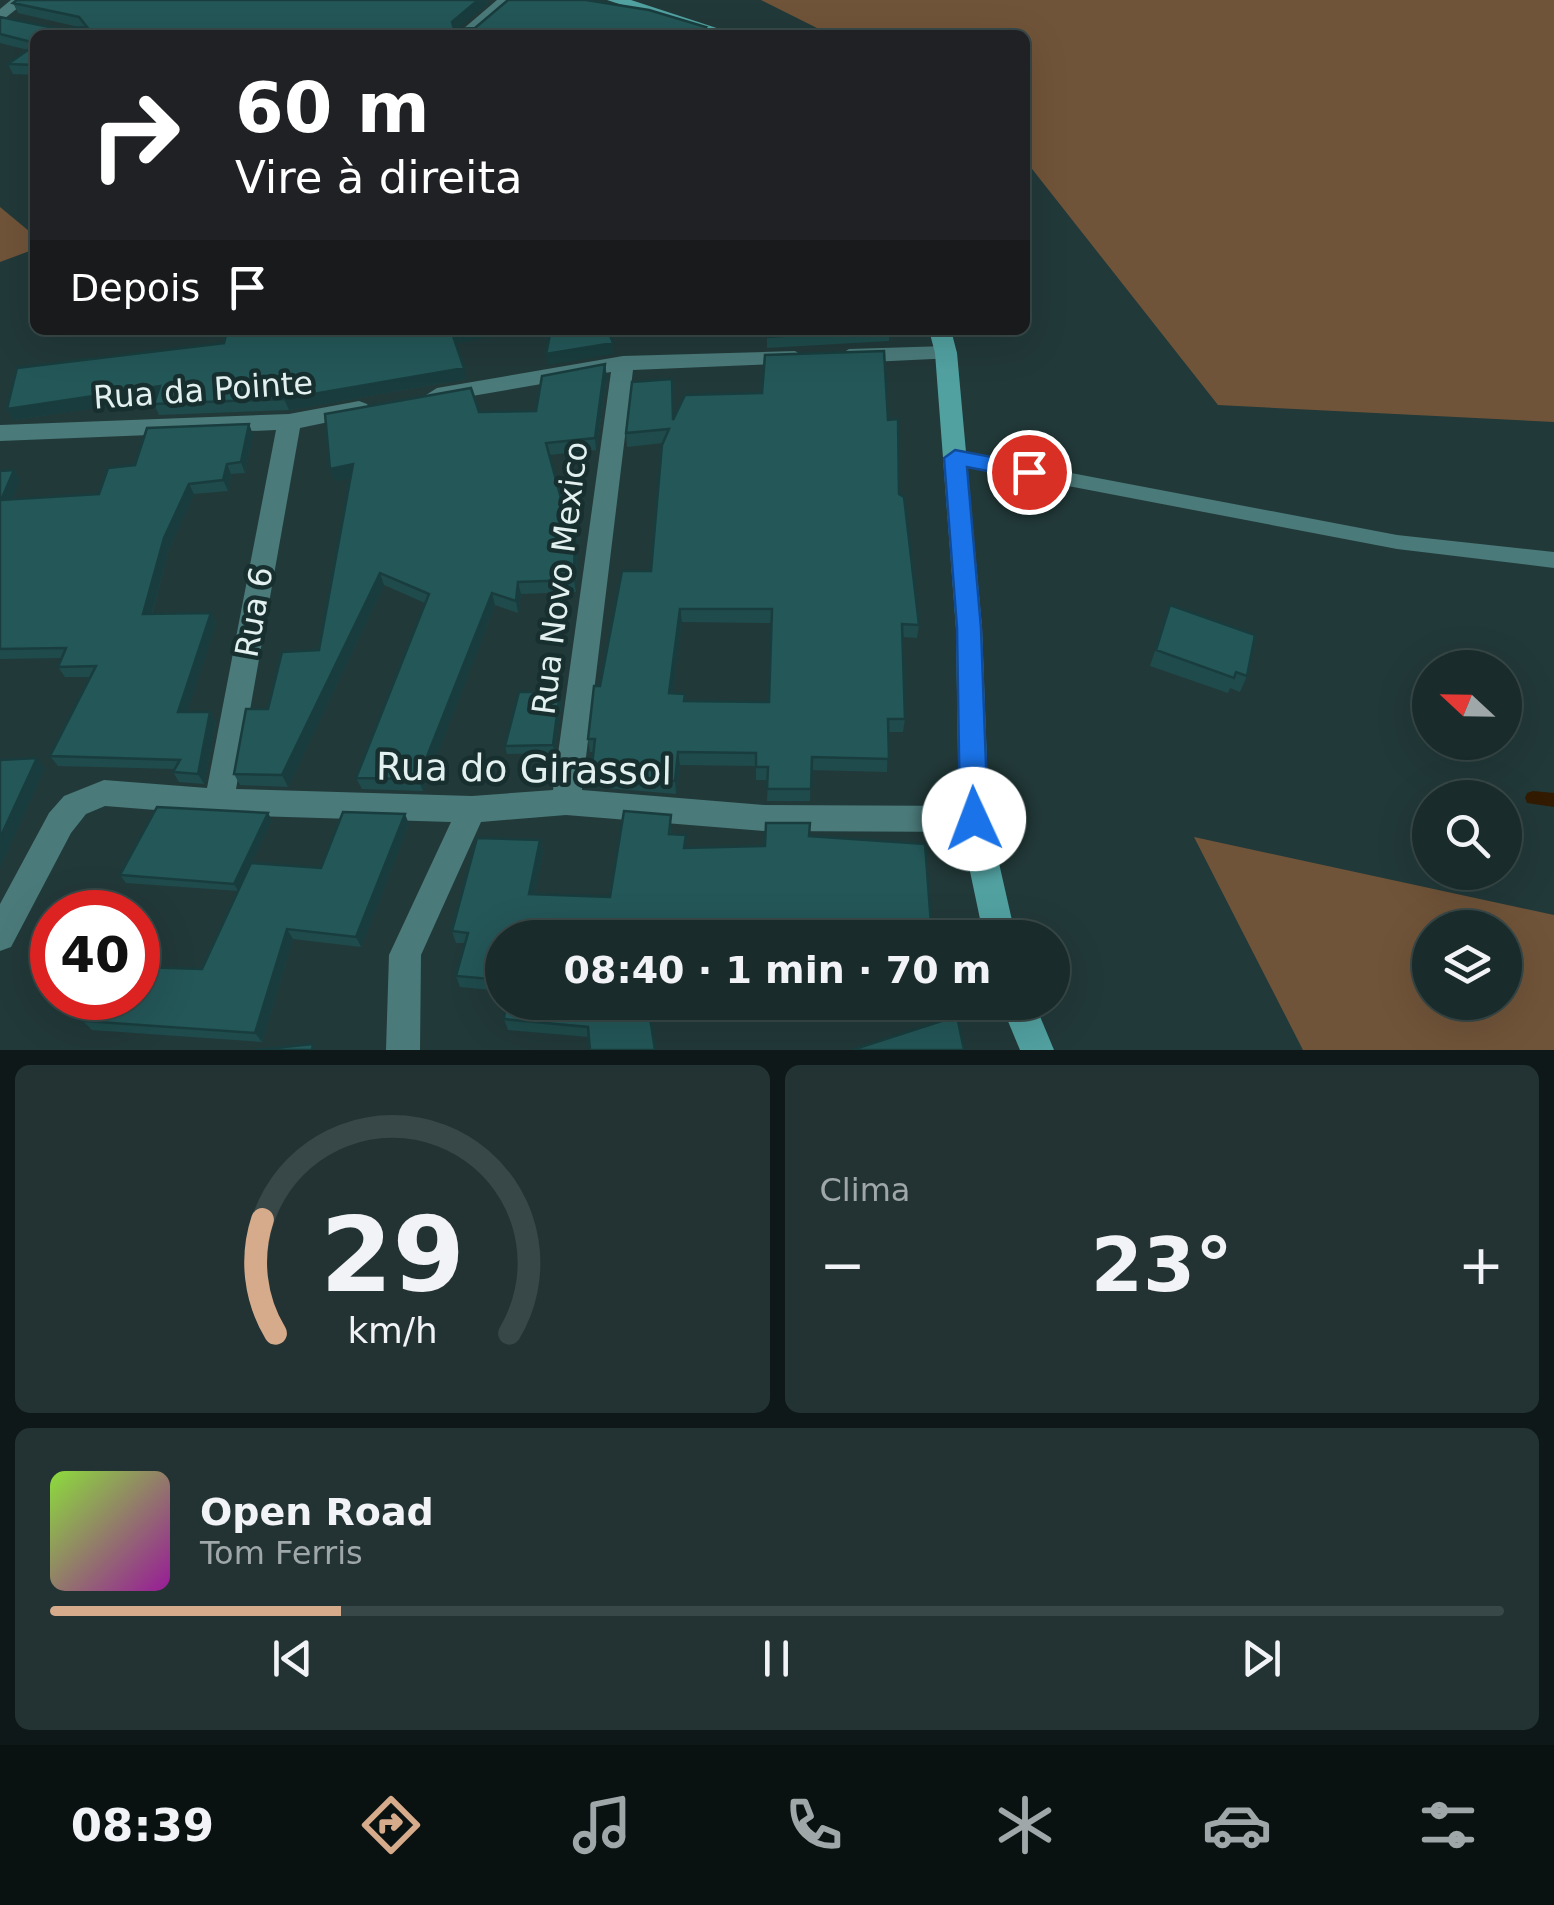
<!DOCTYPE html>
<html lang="pt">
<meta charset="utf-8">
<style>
:root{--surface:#1a2b2b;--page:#233333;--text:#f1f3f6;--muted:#9fa7a9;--line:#384747;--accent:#d6ab8b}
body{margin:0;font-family:"DejaVu Sans",sans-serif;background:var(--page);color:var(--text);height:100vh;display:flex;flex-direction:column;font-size:38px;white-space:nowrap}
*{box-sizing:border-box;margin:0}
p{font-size:32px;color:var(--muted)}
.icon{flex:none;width:55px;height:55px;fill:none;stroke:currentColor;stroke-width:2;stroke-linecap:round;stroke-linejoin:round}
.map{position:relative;height:1050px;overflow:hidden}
.drawer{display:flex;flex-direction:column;gap:15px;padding:15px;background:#0e1818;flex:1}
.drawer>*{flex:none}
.hud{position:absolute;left:30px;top:30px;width:1000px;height:305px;border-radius:15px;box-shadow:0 10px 40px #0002,0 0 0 2px var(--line);background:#202124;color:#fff;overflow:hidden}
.needle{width:65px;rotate:292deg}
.controls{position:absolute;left:1412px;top:650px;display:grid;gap:20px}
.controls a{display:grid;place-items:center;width:110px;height:110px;border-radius:50%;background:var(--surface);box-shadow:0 10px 40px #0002,0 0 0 2px var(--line);font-size:50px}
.speed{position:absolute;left:30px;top:890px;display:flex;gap:20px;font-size:50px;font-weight:700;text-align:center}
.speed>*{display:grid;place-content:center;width:130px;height:130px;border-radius:50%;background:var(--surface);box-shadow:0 10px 40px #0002,0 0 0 2px var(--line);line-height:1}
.speed .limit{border:15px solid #d22;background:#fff;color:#111}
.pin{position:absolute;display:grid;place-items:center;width:85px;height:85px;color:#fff;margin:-42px;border:5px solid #fff;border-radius:50%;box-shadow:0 2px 10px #0007}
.me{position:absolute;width:110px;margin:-55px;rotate:358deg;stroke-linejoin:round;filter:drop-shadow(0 0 8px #0008)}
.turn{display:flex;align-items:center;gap:35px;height:210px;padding:0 40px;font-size:45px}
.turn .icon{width:130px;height:130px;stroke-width:2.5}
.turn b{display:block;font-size:70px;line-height:85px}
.then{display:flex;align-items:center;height:95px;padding:0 40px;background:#0003;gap:20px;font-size:38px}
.big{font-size:75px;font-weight:800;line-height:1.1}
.drawer .widget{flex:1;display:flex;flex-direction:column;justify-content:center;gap:15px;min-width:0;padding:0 35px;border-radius:15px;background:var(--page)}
.drawer .dial{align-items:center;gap:0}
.dial svg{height:260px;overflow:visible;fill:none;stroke:var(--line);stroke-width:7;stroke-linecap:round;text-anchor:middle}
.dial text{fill:var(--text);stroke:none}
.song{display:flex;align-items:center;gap:30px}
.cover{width:120px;height:120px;border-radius:15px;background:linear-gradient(135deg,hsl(90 70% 55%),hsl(300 70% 35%))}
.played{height:10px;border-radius:5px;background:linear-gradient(90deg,var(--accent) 20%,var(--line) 20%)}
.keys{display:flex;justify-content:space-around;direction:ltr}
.heat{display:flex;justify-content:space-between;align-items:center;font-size:55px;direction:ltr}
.drawer .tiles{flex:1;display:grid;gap:15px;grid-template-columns:1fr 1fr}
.widget:last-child{grid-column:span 2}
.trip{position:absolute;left:485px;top:920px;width:585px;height:100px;border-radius:50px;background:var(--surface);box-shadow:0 10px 40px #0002,0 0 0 2px var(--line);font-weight:800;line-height:100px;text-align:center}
.dock{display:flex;height:160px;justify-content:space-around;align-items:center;background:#0a1111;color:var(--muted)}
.dock .icon{width:70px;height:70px}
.dock .selected{color:var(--accent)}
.dock b{font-size:45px;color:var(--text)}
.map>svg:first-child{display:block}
.forest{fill:#705439;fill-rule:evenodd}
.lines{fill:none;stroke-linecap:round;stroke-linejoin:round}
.stream{fill:#331b01;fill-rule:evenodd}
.lane{fill:#4b7a7a;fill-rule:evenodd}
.street{fill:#4b7a7a;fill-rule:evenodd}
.secondary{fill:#52a1a1;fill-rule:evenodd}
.wall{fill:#1f4b4c;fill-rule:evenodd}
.shaded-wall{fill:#193d3e}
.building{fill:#245758;stroke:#193d3e;stroke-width:2.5;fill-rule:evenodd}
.route{fill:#1a73e8;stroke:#114b97;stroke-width:2.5}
.labels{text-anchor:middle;stroke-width:9;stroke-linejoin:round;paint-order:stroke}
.street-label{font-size:32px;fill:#e2f0ef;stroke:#182f2f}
.near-street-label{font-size:38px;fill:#e2f0ef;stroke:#182f2f}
</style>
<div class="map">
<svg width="1554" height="1050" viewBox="0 0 1554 1050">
<rect width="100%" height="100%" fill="#223939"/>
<path class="forest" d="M761 0H1554V422L1218 405 1025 160V35H831Z
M0 207 35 236V249L0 262Z
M1194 837 1554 915V1050H1303ZM1430 928H1505V1002H1430Z"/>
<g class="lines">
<path class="stream" d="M1533 791 1554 793V807L1527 803 1525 798 1527 793Z"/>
<path class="lane" d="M955 451 1397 535 1554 552V568L1397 549 948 463 945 458 948 453Z"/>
<path class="street" d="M11 0H28L0 22V9Z
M497 0H515L474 35H456Z
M946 346 957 353 954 358 849 363 838 356 849 349Z
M795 351 806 358 803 363 633 370 582 790 764 805 974 806 985 809 989 819 985 829 974 832 764 831 566 815 481 822 421 955 420 1050H386L389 955 451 822 219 815 105 806 86 814 71 833 11 947 0 951V904L49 813 64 796 104 780 207 788 276 430 0 441V425L289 414 359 401 367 404 370 409 367 414 300 428 236 789 472 796 553 790 611 372 437 402 426 395 437 388 623 356Z"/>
<path class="secondary" d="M607 0H631L738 35H713Z
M929 330H951L957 353 982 628 989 819 1016 938H984L959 819 956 628 935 353Z
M1000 1002H1034L1054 1050H1020Z"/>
</g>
<path class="wall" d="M17 0H486L487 4 458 28 706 27 707 35H35V75L13 74 8 64 28 50 0 43V17L59 29 83 28 18 13 13 3Z
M767 330H890L889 341 767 348Z
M224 343 456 344 466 379 289 410 159 415 154 404 156 399 13 420Z
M607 377 596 450 549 455 568 524 577 541 576 592 521 594 518 613 495 605 423 791 362 789 356 778 425 603 384 585 288 787 240 785 234 774 268 709 319 650 350 478 335 481 330 469 479 412 536 411Z
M674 419 888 420 919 625 917 638 902 637 905 719 903 732H888L887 772 811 770 810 801H767L768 780H756V766L680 765 676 794 594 787 591 774 594 752H590L588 739 600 686 651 571 663 443 627 447 626 433ZM682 622 771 623 769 702 686 701 685 694 672 693Z
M249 424 253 435 245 473 231 474 228 491 194 494 169 549 152 614 211 613 216 623 187 712H210L216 722 204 784 179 782 173 772 175 769 58 766 50 756 90 677H65L58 667 62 658 0 659V471L14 470 20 481 12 499 99 494 135 465Z
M1170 605 1247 676 1240 692 1230 688 1228 693 1150 666Z
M560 692 562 700 554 753 507 754 505 746Z
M671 815V834L687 848 765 846 809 836 502 938V991L460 987 456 976 465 943H456L452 931 540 840 543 852 534 895 610 897Z
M272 820 251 863 321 868 409 824 361 947 293 939 262 1042 92 1030 83 1021 202 969 238 891 126 883 120 875Z
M506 1002H729L728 1009H706L707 1021 651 1022 589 1037 508 1030 504 1019Z
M808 1002 936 1008 934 1018 807 1020Z"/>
<path class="shaded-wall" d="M478 0H486L487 4 454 32 452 22Z
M467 330H523L455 344 452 333Z
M613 343 614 354 548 365 546 354Z
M605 364 607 377 596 450 595 438Z
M464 368 466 379 289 410 284 399Z
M160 386 165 398 13 420 7 409Z
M249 424 253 435 245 473 241 462Z
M227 464 231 474 228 491 223 480Z
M353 464 357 477 335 481 330 469Z
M14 470 20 481 8 510 1 500Z
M189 484 194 494 169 549 149 624 143 614 164 538Z
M575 528 577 541 576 592 574 580Z
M380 573 384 585 288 787 282 775Z
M518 582 521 594 518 613 516 601Z
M492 593 495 605 423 791 418 779Z
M680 609 682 622 671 706 669 693Z
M211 613 216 623 184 722 178 712Z
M560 692 562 700 554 753 553 745Z
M210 712 216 722 204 784 198 774Z
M678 752 680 765 676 794 675 781Z
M37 758 45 768 0 868V838Z
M268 813 272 820 238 891 234 884Z
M405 814 409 824 361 947 356 937Z
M540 840 543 852 532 906 529 894Z
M287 929 293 939 262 1042 255 1033Z"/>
<path class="building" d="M17 0H478L452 22 454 29 475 28 508 0H586L649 10 706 27 700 33 707 35H35V43L0 34V17L59 29 87 27 79 17 13 3Z
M35 45V65L8 64Z
M270 330H467L452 333 464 368 284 399 154 404 160 386 7 409 17 368 224 343 226 335Z
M551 330H608L613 343 546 354Z
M767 330H890L767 337Z
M884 351 888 420 898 419 899 494 904 497 919 625 902 624 905 719H888L889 759 812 757 811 789H767L768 767H756V753L678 752 675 781 591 774 595 739H588L594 686H600L622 571H651L662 445 669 429 626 433 632 382 672 379 673 420 685 395 762 393 765 355ZM680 609H772L769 702 684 701 685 694 669 693Z
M605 364 595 438 546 443 568 524 575 528 574 580 518 582 516 601 492 593 418 779 356 778 429 594 380 573 282 775 234 774 246 709H268L282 652 319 650 353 464 330 469 325 414 471 388 479 412 536 411 542 376Z
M249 424 241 462 227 464 223 480 189 484 164 538 143 614 211 613 178 712H210L198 774 173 772 180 760 50 756 96 666 58 667 66 648 0 649V471L14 470 1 500 99 494 108 468 135 465 147 428Z
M1170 605 1255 635 1247 676 1236 672 1234 678 1156 650Z
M519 692H560L553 745 505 746Z
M37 758 0 838V760Z
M157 807 268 813 234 884 120 875Z
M624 811 671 815 669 834 686 835 684 848 765 846 766 823H810L809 836 925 844 932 938H502V980L456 976 468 933 452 931 477 838 540 840 529 894 610 897Z
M343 812 405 814 356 937 287 929 255 1033 83 1021 94 998H138V967L202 969 251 863 321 868Z
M506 1002H706V1011H649L655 1050H590L588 1027 504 1019Z
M808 1002H936V1008L808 1009Z
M957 1016 964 1050H852Z
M313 1044 312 1050H256Z"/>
<path class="route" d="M955 450 1029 464 1040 472 1029 479 967 467 981 628 988 819 984 827 974 831 964 827 960 819 957 628 944 458Z"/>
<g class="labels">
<g class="street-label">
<text transform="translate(203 390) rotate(-4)" y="11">Rua da Pointe</text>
<text transform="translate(560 578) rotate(-83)" y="11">Rua Novo Mexico</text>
<text transform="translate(254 612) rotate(-80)" y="11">Rua 6</text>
</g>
<g class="near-street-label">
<text transform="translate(524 769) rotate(1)" y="13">Rua do Girassol</text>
</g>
</g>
</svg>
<div class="controls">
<a><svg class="needle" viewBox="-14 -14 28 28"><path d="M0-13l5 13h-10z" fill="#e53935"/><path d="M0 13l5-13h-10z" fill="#9fa7a9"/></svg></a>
<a><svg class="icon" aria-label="search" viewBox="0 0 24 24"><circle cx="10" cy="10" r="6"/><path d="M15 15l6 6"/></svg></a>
<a><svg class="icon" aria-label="layers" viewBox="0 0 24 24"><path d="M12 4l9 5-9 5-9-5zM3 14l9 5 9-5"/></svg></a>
</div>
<div class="speed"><div class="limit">40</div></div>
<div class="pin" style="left:1029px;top:472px;background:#d93025"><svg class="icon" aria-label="arrive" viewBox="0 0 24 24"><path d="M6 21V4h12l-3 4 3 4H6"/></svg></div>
<svg class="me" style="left:974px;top:819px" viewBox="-20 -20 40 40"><circle r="19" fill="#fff"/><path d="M0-13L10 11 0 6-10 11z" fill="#1a73e8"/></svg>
<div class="trip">08:40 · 1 min · 70 m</div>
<div class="hud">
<div class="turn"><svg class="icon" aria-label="right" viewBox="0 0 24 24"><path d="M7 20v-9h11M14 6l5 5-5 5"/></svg><div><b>60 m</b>Vire à direita</div></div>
<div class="then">Depois<svg class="icon" aria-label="arrive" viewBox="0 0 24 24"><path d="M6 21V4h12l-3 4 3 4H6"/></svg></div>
</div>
</div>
<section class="drawer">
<div class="tiles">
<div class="widget dial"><svg viewBox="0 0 100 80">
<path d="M14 69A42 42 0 1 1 86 69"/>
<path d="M14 69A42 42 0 0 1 10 34" stroke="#d6ab8b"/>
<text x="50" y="56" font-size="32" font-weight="700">29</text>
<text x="50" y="72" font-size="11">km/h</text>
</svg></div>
<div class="widget"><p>Clima</p>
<div class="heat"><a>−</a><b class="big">23°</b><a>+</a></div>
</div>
<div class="widget">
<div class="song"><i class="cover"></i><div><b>Open Road</b><p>Tom Ferris</p></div></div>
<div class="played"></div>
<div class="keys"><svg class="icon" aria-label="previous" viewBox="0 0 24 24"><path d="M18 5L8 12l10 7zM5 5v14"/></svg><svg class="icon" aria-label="pause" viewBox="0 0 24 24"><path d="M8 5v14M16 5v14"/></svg><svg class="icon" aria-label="next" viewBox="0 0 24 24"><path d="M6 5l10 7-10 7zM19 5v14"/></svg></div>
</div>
</div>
</section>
<nav class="dock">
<b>08:39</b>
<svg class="icon selected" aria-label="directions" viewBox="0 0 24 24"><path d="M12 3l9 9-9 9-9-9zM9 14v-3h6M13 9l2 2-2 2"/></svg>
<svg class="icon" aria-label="music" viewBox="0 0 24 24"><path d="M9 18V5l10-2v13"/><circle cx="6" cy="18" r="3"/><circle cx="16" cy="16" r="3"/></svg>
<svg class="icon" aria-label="phone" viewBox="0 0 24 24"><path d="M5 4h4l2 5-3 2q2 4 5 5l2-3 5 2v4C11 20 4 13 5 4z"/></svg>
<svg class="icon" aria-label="climate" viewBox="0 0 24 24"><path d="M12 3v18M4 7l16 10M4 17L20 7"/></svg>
<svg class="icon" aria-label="car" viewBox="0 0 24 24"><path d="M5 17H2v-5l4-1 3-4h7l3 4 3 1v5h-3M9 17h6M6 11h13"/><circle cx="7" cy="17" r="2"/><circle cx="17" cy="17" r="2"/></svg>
<svg class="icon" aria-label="filters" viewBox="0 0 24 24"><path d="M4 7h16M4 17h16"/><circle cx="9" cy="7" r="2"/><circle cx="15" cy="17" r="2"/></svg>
</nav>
